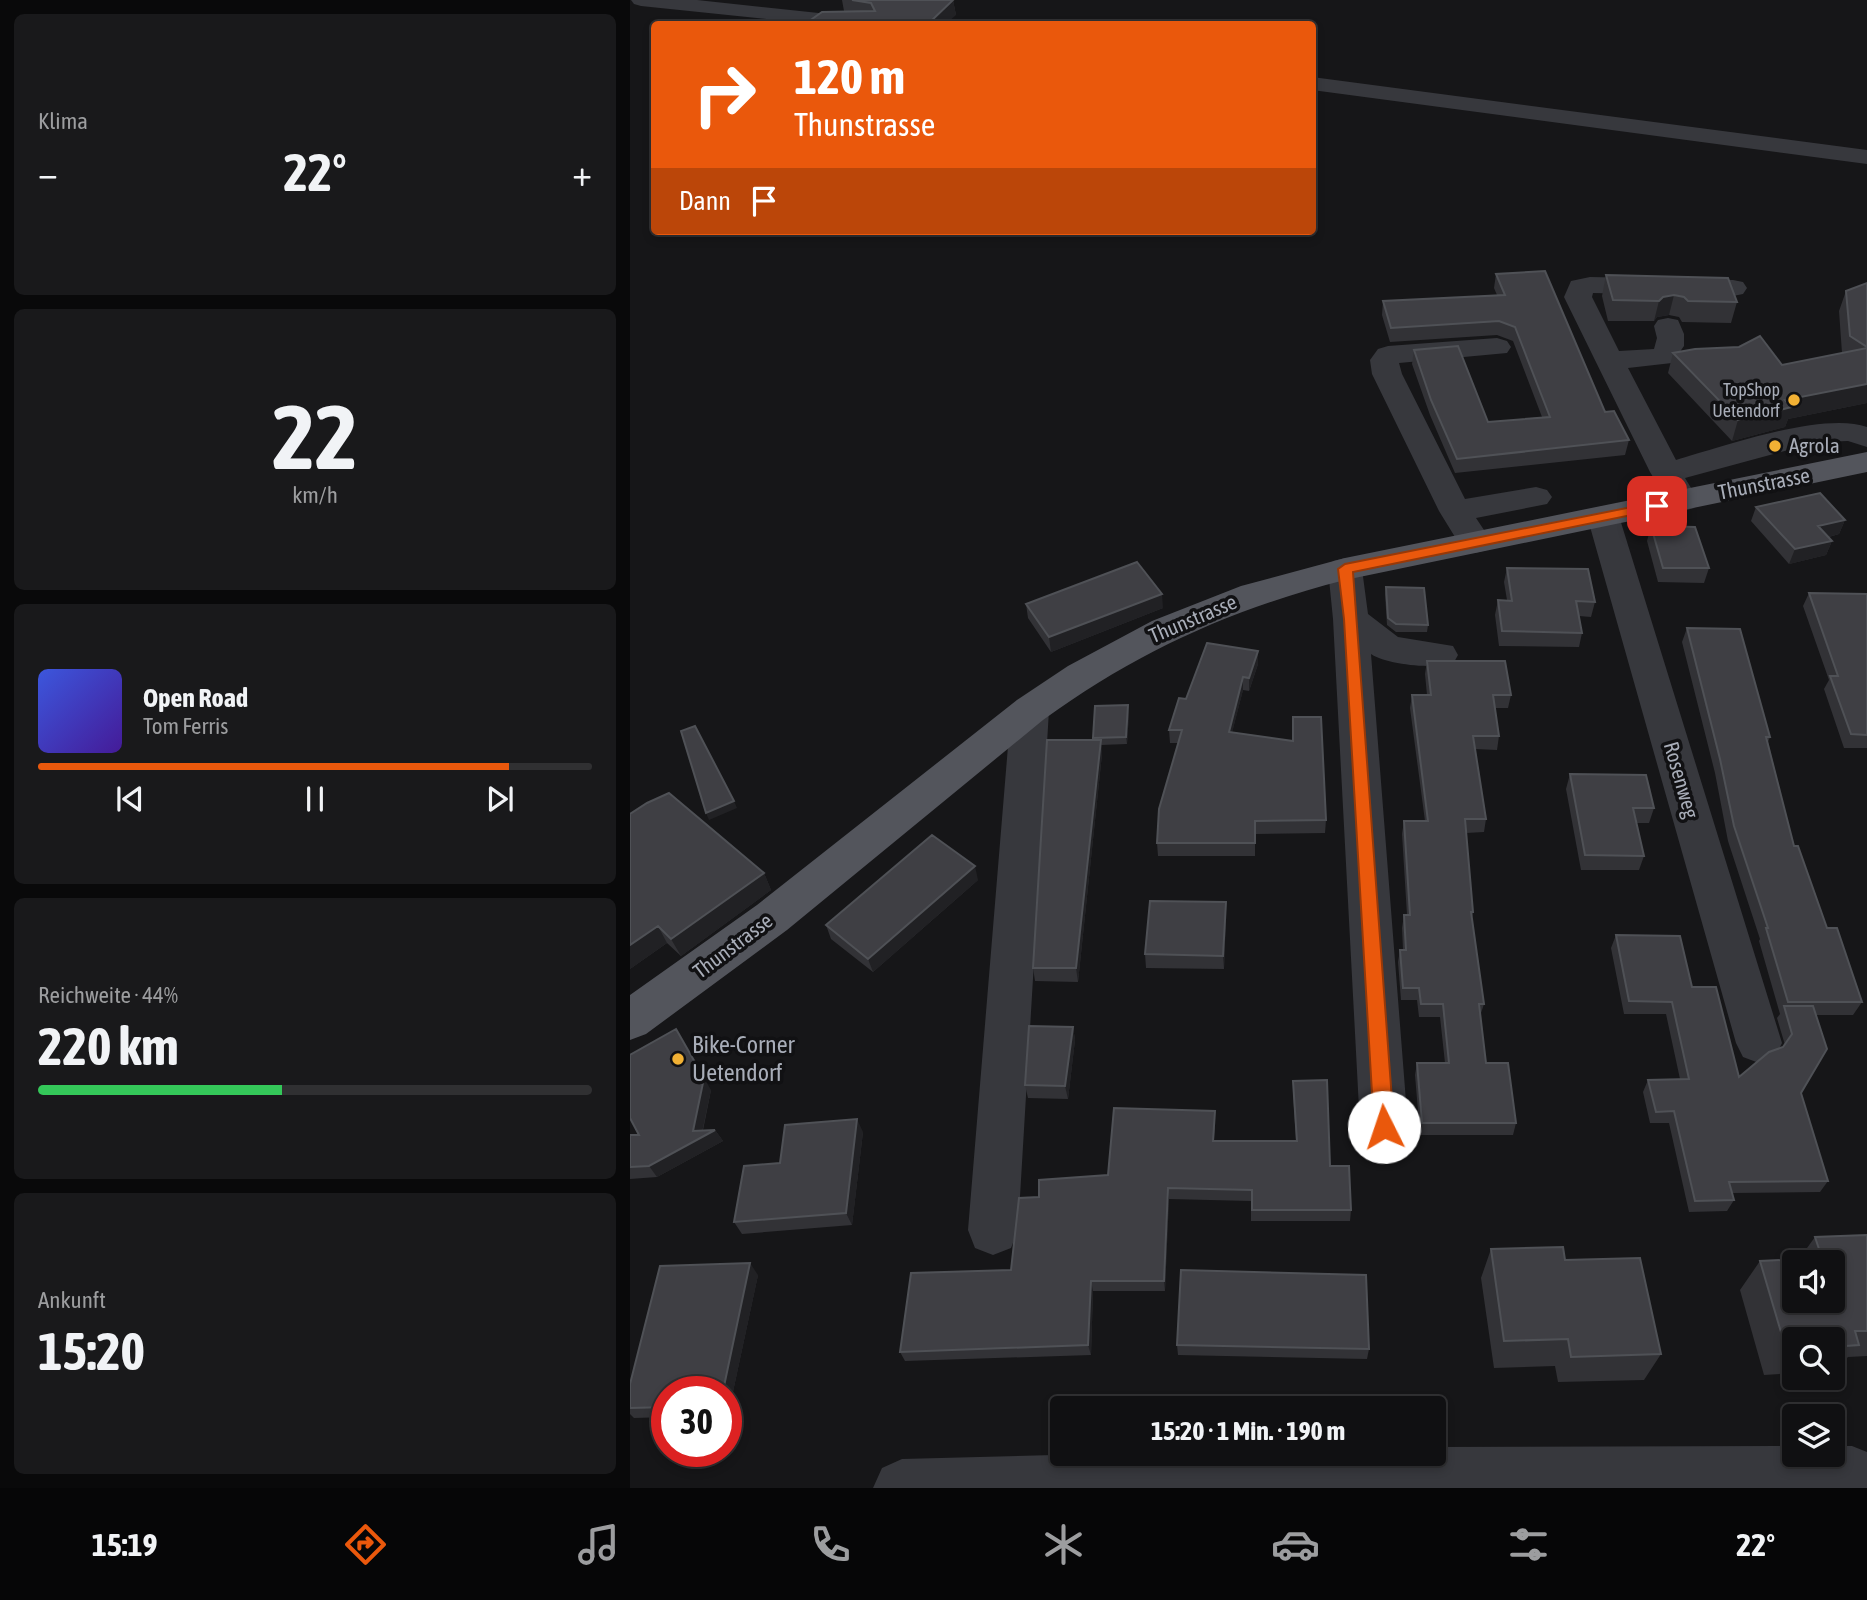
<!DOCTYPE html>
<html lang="de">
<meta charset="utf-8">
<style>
:root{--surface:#101012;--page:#19191b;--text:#f1f3f6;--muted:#9c9d9f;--line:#303032;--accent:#ea580c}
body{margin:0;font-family:"Asap Condensed",sans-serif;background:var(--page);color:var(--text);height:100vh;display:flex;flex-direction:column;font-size:26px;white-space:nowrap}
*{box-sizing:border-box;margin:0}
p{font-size:23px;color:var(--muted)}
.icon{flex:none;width:38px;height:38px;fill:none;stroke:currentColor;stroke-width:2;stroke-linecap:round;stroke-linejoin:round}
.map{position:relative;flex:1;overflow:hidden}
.side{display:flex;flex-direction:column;gap:14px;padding:14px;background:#09090a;width:630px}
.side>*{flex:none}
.guide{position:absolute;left:21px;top:21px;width:665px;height:214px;border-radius:7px;box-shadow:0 4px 10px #0003,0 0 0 2px var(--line);background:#ea580c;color:#fff;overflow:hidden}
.controls{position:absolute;left:1152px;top:1250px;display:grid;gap:14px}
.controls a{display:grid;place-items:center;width:63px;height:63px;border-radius:7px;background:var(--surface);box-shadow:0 4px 10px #0003,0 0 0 2px var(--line);font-size:35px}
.speed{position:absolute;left:21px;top:1376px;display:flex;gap:14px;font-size:35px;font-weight:700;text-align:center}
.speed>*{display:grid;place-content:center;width:91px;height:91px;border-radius:50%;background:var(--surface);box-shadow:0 4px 10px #0003,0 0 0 2px var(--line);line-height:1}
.speed .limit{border:10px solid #d22;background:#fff;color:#111}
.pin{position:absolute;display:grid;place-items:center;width:60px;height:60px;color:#fff;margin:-30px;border-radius:14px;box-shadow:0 4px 10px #0006}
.me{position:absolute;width:77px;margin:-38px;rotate:356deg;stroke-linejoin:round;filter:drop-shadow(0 0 5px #0008)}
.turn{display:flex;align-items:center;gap:24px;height:147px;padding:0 28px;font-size:32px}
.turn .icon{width:91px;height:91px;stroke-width:2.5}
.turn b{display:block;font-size:49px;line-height:60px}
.then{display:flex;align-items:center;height:66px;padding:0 28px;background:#0003;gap:14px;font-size:26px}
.big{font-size:52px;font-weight:700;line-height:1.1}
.side .widget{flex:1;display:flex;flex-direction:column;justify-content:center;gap:10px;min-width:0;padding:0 24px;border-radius:10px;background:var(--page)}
.side .dial{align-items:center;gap:0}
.dial b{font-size:91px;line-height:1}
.song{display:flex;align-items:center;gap:21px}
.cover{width:84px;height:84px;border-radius:10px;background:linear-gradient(135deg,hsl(230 70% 55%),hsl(260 70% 35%))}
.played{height:7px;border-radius:4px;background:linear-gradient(90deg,var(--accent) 85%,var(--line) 85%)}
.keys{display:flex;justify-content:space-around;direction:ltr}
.heat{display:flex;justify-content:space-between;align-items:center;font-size:38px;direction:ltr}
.charge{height:10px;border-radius:5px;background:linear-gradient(90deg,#34c759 44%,var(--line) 0)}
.trip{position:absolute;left:420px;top:1396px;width:396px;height:70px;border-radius:7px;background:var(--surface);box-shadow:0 4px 10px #0003,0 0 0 2px var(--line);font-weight:700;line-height:70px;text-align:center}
.tab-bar{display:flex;height:112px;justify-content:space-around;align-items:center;background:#060607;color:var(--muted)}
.tab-bar .icon{width:49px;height:49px}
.tab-bar .active{color:var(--accent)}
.tab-bar b{font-size:32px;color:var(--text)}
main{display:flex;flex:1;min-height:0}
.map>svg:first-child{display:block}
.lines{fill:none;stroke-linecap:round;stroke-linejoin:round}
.minor{fill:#37383d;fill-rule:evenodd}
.major{fill:#53555c;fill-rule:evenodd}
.wall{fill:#323236}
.shaded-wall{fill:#212124}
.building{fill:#3f3f44;stroke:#4f5156;stroke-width:2;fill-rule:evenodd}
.route{fill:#ea580c;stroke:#983908;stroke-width:2}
.poi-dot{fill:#f2b134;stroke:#111113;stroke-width:2.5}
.labels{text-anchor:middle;stroke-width:7;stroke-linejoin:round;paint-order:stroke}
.far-poi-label{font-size:18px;fill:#a8adb8;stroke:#111113;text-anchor:end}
.poi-label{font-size:21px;fill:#a8adb8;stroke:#111113;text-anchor:start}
.street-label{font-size:21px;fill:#a8adb8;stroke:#111113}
.near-poi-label{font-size:24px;fill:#a8adb8;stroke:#111113;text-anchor:start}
</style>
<main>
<section class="side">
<div class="widget"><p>Klima</p>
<div class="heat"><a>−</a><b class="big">22°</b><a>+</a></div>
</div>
<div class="widget dial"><b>22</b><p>km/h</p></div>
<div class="widget">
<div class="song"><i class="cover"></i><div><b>Open Road</b><p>Tom Ferris</p></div></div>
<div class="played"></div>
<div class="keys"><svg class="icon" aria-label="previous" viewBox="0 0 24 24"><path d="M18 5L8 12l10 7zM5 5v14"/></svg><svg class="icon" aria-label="pause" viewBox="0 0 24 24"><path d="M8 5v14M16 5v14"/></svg><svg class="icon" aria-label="next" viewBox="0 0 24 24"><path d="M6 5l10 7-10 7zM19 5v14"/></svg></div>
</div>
<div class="widget"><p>Reichweite · 44%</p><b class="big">220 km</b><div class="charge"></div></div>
<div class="widget"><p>Ankunft</p><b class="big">15:20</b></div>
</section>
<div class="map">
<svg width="1237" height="1488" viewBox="0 0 1237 1488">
<rect width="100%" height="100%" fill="#161618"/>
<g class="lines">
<path class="minor" d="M1 0H67L236 18 243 20 246 24H184L11 6 4 4Z
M682 77 1237 150V164L682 90Z
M960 277 1103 280 1113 282 1117 288 1113 294 1103 296 963 293 962 297 989 351 1024 349 1027 338 1024 326 1028 320 1038 318 1048 320 1054 334V346L1042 363 998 368 1046 460C1092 447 1193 411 1237 427V447L1218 441 1188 442 1055 478 1069 501 1064 508 1053 511 1042 508 1020 472 934 297 941 281Z
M867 338 877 341 881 347 877 353 769 363 772 374 835 499 906 487 917 490 922 497 917 504 846 518 862 542 857 550 845 553 833 550 809 511 742 374 740 360 748 349 758 346Z
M973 506 985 509 989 516 1152 1043 1145 1057 1129 1063 1113 1057 1106 1043 957 516 961 509Z
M715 558 727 561 732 569 738 614 768 637 823 646 828 655 823 664C805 669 757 665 741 654L778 1127 771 1143 754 1149 737 1143 730 1127 703 619 698 569 703 561Z
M400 696 413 700 419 710 388 1230 381 1248 363 1255 345 1248 338 1230 381 710 387 700Z
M1164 1446V1454H1202V1446H1222L1237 1452V1488H243L252 1468 272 1459 462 1454H803V1447Z"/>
<path class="major" d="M1237 452V472L715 580C602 609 508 651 413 720L157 930 16 1034 0 1040V995L127 905 387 700 438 666 522 621 611 586 715 558Z"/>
</g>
<path class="wall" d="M212 0H323L326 15 214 11Z
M866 274 999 440 995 455 825 473 800 415 782 364 784 350 858 422 912 417 883 341 867 335 760 342 752 315 753 301 867 295 864 288Z
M976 275 1107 302 1101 323 1052 322 1049 317 1039 315 1027 317 1024 321H978L972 296Z
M1237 283V403L1158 419 1155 427 1102 441 1038 373 1043 353 1152 365 1212 353 1209 311 1216 291Z
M1126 507 1215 520 1209 534 1199 537 1202 541 1196 555 1159 564 1121 521Z
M1021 526 1079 568 1074 583 1028 582 1017 541Z
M877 568 965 602 961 617 949 616 952 633 949 647 869 646 865 615 868 600H877L874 582Z
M756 587 798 625 797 632H766L757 625 755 594Z
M1179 593 1237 594V748H1214L1194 689 1199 680 1173 606Z
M396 604 533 608 421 652 398 618Z
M1057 628 1140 737 1138 742 1164 846 1197 928 1232 1002 1223 1015H1186L1171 1093 1198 1181 1190 1192 1102 1193 1104 1200 1097 1211 1059 1212 1039 1123H1020L1013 1092 1018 1080 1050 1079 1036 1014H994L981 948 986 935 1062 987 1109 1077 1153 1047 1155 1045 1147 1018 1150 1014 1129 941 1130 939 1098 841 1085 773 1052 642Z
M628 651V664L619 691 613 690 602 732 662 741 663 717 696 820 695 833 625 834V856H528L527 843 549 743H540L539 730 556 699Z
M797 661 881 695 878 708H865L869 736 867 750 845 749 856 819 854 832 836 833 843 912 842 918 854 1004 850 1016 856 1063 886 1123 883 1135H790L785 1075 787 1063H815L810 1017H789L787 1000H771L768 962 770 950H773L772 928 774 915H777L772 834 774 821H795L780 708 782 695H797L795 674Z
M465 706 499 713 497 744 471 745 472 754 448 982 405 981 403 968 464 740Z
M940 774 1024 808 1019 823H1006L1014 856 1009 870H951L936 789Z
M0 814 134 873 141 890 51 956 37 943 0 969Z
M348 880 243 972 201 939 196 925Z
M596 916 594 969 516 968 515 954Z
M443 1027 445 1040 438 1099 398 1098 395 1085Z
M663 1081 700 1166 721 1210 720 1221H621V1201L539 1199 535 1291H463L461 1355 275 1361 270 1352 381 1270 409 1197 478 1175 585 1122 584 1141H666L663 1093Z
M81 1090 73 1130H85L93 1141 27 1177 0 1179V1135H9Z
M233 1132 222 1225 112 1234 104 1222 150 1163Z
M1237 1235V1356L1218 1357 1204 1371 1202 1372V1339H1164V1373L1134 1375 1110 1290 1130 1261 1169 1259 1185 1237Z
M861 1249 935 1260 1031 1354 1014 1380 928 1382 925 1366 864 1368 851 1278Z
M128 1275 98 1415H96V1391H37V1417L4 1418 0 1414V1384Z
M547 1345 739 1349 737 1359 548 1355Z"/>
<path class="shaded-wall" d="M323 0 326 15 316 24H299V23Z
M1044 295 1039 315 1027 317 1024 321 1029 301 1033 297Z
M1237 384V403L1158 419 1155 427 1102 441 1108 420 1155 400Z
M1215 520 1209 534 1183 541 1188 526Z
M1202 541 1196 555 1159 564 1165 549Z
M532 594 533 608 421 652 419 637Z
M628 651V664L619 691V678Z
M613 677V690L599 745V732Z
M498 705 499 713 497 744 496 737Z
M471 740 472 754 448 982 446 968Z
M104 801 107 808 79 820 76 813Z
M345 866 348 880 243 972 238 959Z
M134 873 141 890 51 956 41 939Z
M596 902V916L594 969 593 956Z
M28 926 37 943 0 969V945Z
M443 1027 445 1040 438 1099 435 1086Z
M46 1029 81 1090 71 1137 85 1130 93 1141 27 1177 19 1166Z
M227 1119 233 1132 222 1225 216 1213Z
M538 1188 539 1199 535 1291 534 1281Z
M120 1263 128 1275 98 1415 96 1413V1391H93Z
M461 1281 463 1291 461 1355 458 1345Z"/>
<path class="building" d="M222 0H323L299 23 307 24H175L192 12 245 11 241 3Z
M915 271 975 412 984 411 999 440 827 459 801 400 784 350 828 346 858 422 920 417 885 327 869 321 761 328 753 301 875 295 866 274Z
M976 275 1098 278 1107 302 1058 301 1054 297 1044 295 1033 297 1029 301 983 300Z
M1237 283V347L1220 336 1216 291Z
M1130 336 1152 365 1237 348V384L1155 400 1162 407 1108 420 1043 353 1065 349 1109 347Z
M1190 493 1215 520 1188 526 1202 541 1165 549 1126 507Z
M1021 526 1065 527 1079 568H1033Z
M507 562 532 594 419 637 396 604Z
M877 568 958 569 965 602 946 601 952 633 872 631 868 600 882 601Z
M756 587 794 588 798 625 766 624 758 618Z
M1179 593 1237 594V735L1221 734 1200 676H1208Z
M1057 628 1110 629 1140 737H1136L1164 846H1168L1197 928H1207L1232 1002H1158L1136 928H1138L1104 826 1090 759Z
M577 643 628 651 619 678 613 677 599 732 663 741V717H691L696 820 625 821V843H527L529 809 552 730H539L549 698 556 699Z
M797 661H875L881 695H863L869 736H843L856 819H835L843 912H841L854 1004H849L856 1063H878L886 1123H792L787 1063H819L813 1004H791L789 988H773L770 950H776L774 915H780L774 821H798L782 695H801Z
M498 705 496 737 463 738 465 706Z
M65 726 104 801 76 813 51 731Z
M417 740H471L446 968H403Z
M940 774 1016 775 1024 808H1003L1014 856 955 855Z
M39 793 134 873 41 939 28 926 0 945V814L17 803Z
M302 835 345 866 238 959 196 925Z
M520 901 596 902 593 956 515 954Z
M986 935 1050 936 1062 987H1086L1109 1077 1139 1052 1153 1047 1162 1034 1154 1006H1183L1197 1049 1171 1093 1198 1181 1099 1182 1104 1200 1065 1201 1044 1111 1026 1112 1018 1080 1059 1079 1042 1002 999 1001Z
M399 1026 443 1027 435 1086 395 1085Z
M46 1029 74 1078 63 1131 85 1130 19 1166 0 1167V1135H9L0 1118V1055Z
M697 1080 700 1166H719L721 1210H622V1190L538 1188 534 1281H461L458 1345 270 1352 281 1273 381 1270 389 1198 409 1197V1180L478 1175 484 1108 585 1111 583 1141H667L663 1081Z
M227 1119 216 1213 104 1222 114 1166 150 1163 155 1125Z
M1237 1235V1331H1225L1229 1345 1202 1347V1339H1164V1348L1156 1349 1130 1261 1192 1258 1185 1237ZM1164 1262H1202V1300H1164Z
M933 1247 935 1260 1010 1258 1031 1354 941 1357 938 1339 874 1341 861 1249Z
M120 1263 93 1391H37V1407L0 1408V1384L30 1266Z
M551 1270 736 1275 739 1349 547 1345Z"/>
<path class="route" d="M1027 502 1031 503V509L723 572 764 1127 761 1133 754 1136 747 1133 744 1127 714 619 708 569 715 564Z"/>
<g class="poi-dot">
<circle cx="1164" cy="400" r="7"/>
<circle cx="1145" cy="446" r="7"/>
<circle cx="48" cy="1059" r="7"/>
</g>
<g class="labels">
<g class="far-poi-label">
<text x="1150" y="396">TopShop<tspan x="1150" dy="21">Uetendorf</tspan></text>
</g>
<g class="poi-label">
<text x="1159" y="453">Agrola</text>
</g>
<g class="street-label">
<text transform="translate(1134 484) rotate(-11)" y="7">Thunstrasse</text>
<text transform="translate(563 619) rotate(-23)" y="7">Thunstrasse</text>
<text transform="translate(1051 780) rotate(74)" y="7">Rosenweg</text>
<text transform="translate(103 946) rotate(-37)" y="7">Thunstrasse</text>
</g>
<g class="near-poi-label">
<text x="62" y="1053">Bike-Corner<tspan x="62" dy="28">Uetendorf</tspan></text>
</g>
</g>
</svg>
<div class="controls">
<a><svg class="icon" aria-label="sound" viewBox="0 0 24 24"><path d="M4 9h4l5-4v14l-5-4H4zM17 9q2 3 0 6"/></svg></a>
<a><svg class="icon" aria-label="search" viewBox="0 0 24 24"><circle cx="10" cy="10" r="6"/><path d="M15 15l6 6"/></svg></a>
<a><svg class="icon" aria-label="layers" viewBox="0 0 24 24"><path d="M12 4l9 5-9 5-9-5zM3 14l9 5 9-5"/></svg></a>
</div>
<div class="speed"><div class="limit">30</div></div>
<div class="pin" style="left:1027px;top:506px;background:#d93025"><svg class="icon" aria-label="arrive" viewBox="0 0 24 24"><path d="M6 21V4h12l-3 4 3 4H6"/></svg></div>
<svg class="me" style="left:754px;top:1127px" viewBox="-20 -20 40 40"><circle r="19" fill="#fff"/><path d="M0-13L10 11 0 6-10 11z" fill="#ea580c"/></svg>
<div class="trip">15:20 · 1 Min. · 190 m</div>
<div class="guide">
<div class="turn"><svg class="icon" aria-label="right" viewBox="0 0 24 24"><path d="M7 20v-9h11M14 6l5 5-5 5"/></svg><div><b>120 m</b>Thunstrasse</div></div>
<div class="then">Dann<svg class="icon" aria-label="arrive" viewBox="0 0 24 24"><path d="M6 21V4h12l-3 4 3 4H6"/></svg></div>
</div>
</div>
</main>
<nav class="tab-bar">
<b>15:19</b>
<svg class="icon active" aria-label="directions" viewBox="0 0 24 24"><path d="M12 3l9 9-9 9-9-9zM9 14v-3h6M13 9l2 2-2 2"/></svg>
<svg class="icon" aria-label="music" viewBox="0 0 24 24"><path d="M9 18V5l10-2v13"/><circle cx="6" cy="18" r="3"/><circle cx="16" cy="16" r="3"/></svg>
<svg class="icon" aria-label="phone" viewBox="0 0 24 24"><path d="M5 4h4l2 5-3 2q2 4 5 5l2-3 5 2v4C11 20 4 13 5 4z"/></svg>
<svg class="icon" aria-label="climate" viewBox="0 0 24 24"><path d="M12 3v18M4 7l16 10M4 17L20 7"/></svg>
<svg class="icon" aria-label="car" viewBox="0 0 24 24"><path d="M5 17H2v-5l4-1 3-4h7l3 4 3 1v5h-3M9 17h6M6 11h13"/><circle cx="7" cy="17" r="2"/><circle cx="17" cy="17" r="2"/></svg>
<svg class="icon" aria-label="filters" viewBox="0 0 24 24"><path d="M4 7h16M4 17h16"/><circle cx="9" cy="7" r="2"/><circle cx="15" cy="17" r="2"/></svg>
<b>22°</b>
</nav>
